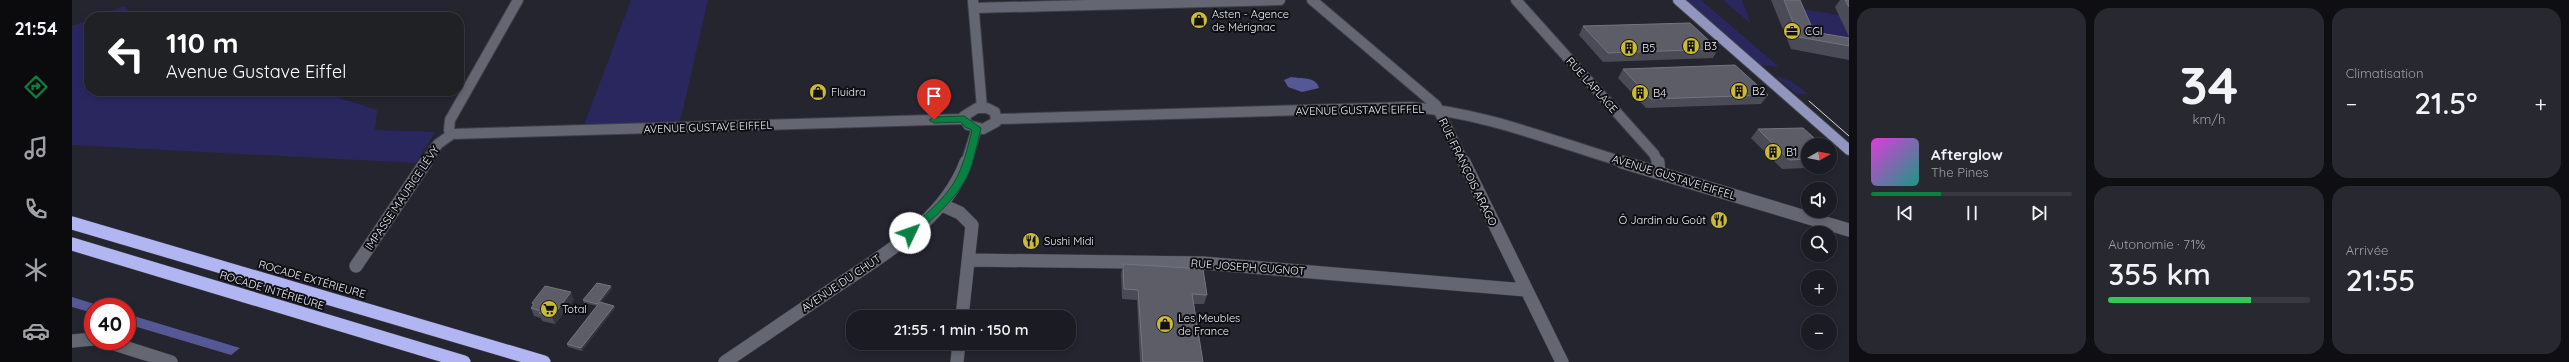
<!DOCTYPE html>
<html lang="fr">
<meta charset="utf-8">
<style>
:root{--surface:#1b1c23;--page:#282930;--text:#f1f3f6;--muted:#a0a1a6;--line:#393a41;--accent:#0b8043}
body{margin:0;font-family:Quicksand,sans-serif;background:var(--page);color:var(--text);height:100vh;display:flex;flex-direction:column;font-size:15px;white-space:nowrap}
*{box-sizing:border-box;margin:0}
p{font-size:13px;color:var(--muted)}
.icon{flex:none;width:22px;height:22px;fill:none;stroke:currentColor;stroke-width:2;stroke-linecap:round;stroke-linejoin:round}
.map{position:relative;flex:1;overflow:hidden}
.side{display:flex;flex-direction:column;gap:8px;padding:8px;background:#0f0f13;width:720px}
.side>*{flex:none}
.banner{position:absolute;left:12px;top:12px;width:380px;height:84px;border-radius:16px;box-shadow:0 2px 6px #0003,0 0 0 1px var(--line);background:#202124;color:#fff;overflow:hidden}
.needle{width:26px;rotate:81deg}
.buttons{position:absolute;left:1729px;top:138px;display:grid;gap:8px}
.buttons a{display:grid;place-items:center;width:36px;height:36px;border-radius:50%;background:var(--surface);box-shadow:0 2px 6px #0003,0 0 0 1px var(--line);font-size:20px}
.speed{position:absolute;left:12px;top:298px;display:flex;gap:8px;font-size:20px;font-weight:700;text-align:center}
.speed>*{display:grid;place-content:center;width:52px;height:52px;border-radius:50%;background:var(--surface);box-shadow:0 2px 6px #0003,0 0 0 1px var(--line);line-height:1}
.speed .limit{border:6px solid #d22;background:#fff;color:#111}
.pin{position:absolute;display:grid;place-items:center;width:34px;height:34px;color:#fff;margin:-41px -17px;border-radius:50% 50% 50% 0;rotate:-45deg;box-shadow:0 0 4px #0007}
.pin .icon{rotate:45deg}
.me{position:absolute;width:44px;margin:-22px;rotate:48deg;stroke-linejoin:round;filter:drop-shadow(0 0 3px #0008)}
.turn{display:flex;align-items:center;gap:14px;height:84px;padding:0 16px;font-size:18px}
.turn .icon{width:52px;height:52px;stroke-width:2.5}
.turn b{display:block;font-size:28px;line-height:34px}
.big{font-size:30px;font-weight:600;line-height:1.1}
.side .widget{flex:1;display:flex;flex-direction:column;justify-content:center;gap:6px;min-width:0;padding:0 14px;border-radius:16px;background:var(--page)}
.side .dial{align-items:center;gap:0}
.dial b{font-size:52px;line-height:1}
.song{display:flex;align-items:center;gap:12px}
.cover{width:48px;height:48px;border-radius:6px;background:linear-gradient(135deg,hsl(300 70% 55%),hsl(170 70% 35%))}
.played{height:4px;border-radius:2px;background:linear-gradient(90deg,var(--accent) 35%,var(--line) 35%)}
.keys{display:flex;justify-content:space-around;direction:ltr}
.heat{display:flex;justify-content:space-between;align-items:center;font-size:22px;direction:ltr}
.charge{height:6px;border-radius:3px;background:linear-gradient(90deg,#34c759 71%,var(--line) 0)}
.side .tiles{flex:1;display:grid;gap:8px;grid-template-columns:repeat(3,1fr)}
.widget:first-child{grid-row:span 2}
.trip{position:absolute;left:774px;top:310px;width:230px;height:40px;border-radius:16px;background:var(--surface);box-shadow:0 2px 6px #0003,0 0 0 1px var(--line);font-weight:600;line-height:40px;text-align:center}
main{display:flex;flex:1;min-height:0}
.tabs{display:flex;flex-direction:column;width:72px;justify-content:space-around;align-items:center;background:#0b0b0e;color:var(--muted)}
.tabs .icon{width:28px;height:28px}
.tabs .current{color:var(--accent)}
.tabs b{font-size:18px;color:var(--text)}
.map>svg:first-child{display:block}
.green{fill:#2a275f}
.water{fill:#565795}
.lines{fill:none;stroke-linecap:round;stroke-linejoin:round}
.minor-far1-casing{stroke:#3e4048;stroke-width:12}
.minor-casing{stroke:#3e4048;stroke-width:14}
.major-casing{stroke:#3e4048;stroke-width:12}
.highway-casing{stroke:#3e4048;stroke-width:14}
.minor-far1{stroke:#646672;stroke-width:10}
.minor{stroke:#646672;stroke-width:13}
.major{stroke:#9295be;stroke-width:10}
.highway{stroke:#b1b5f1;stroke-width:13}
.tram{stroke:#dadbe2;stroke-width:1}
.wall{fill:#4a4b56}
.shaded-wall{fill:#34353f}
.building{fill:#5c5d67;stroke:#73747e}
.route{fill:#0b8043;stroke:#07532c}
.labels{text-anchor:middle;stroke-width:4;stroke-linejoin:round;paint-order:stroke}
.poi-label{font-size:11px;fill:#eeeff6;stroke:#0e0e13;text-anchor:start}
.street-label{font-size:11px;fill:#eeeff6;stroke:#0e0e13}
</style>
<main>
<nav class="tabs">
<b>21:54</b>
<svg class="icon current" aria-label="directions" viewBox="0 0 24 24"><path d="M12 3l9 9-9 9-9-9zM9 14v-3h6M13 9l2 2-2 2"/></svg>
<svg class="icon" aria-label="music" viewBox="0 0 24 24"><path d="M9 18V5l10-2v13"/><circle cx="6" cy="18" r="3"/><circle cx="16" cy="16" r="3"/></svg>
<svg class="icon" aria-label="phone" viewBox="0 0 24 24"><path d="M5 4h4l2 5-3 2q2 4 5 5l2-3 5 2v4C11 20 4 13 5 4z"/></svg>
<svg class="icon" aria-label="climate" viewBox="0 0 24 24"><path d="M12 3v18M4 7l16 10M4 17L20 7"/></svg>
<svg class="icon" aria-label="car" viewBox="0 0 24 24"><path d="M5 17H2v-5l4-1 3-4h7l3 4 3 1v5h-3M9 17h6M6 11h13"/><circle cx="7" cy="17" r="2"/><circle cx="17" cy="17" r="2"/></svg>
</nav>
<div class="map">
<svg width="1777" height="362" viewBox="0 0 1777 362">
<rect width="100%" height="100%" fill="#24252f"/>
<path class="green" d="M559 0H636L608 122 512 125Z
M1612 0H1629L1707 67 1684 64Z
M1651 0H1670L1679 24Z
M52 6 64 17H24Z
M1718 7 1767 15 1777 37V52L1734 44Z
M17 20V91H256L264 97 305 110 303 130 363 132 344 163 0 145V26Z
M1703 76 1719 81 1736 94H1725Z"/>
<path class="water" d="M1219 77C1229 79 1244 76 1247 88L1230 92 1216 87 1212 80Z
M0 297 32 307H21V313L0 307Z
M55 314 168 348 159 355 55 324Z"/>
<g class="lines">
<g class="minor-far1-casing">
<path id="minor-far1" d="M1240 0 1364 105 1392 163
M1444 0 1582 154 1586 163
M901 1 910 108
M902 8 1208 0
M905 108H915L923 112 924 122 911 129 896 125 892 116Z
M925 119 1338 107C1410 112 1484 142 1554 163
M380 134 892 119
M380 134 377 130 378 120 446 0
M353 163 366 144 380 134
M894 163 905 128"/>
</g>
<g class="minor-casing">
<path id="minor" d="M1392 162 1490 362
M1550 162 1777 230
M1586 162 1587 173
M870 205 888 213 900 225 890 317
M897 260 1131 263 1454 290
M284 266 354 162
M0 341 21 339
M33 341 99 362
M653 362C688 338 724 314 759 290 809 256 872 222 894 162
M885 362 887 343"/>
</g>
<g class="major-casing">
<path id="major" d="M1606 0 1777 150"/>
</g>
<g class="highway-casing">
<path id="highway" d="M0 223 472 362
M0 244 392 362"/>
</g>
<use href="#minor-far1" class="minor-far1"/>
<use href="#minor" class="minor"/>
<use href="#major" class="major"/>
<use href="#highway" class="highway"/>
<path class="tram" d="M1737 101 1777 136"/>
</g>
<path class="wall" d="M1699 0H1728L1742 32 1777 38V60L1719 49Z
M1768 0H1777V37L1763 7Z
M1511 26 1646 49 1641 58 1531 62 1507 35Z
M1551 69 1696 95 1689 104 1574 108 1546 78Z
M1686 129 1736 145V167H1758L1710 169 1679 138Z
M1758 152 1765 158 1758 167Z
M1051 264 1135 295 1132 304H1122L1131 362H1068L1065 300 1050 299 1049 274Z
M540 289 529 302 542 306 543 308 510 351 496 347 495 344 525 306 512 303 511 300Z
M502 300 483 324 470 321 469 318 462 316 459 308 461 306 460 303Z"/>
<path class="shaded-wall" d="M539 286 540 289 526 307 525 304Z
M499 292 502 300 483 324 480 317Z
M542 306 543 308 510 351 509 348Z"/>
<path class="building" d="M1712 0H1728L1742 32 1777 38V46L1727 37Z
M1773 0H1777V7Z
M1618 23 1646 49 1536 53 1511 26Z
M1663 65 1696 95 1579 99 1551 69Z
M1731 128 1750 145H1736V159L1717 160 1686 129Z
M1758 152 1765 158H1758Z
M1051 264 1131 269 1135 295 1120 294 1131 362H1071L1066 290 1052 289Z
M525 283 539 286 525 304 511 300Z
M473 286 499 292 480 317 467 313 469 311 459 308 462 304 460 303Z
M528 302 542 306 509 348 495 344Z"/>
<path class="route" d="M892 116 909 128C906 141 903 155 899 167 889 196 863 216 842 236H835V231C855 213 879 195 889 168 894 156 897 142 900 130L893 127 889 122 862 123 857 120 862 117Z"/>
<defs>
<g id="shop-disc" transform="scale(0.9)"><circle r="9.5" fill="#cbba39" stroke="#0e0e13"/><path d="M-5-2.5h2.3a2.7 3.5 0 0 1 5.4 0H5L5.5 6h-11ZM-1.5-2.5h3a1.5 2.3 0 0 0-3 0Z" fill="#111"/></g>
<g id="office-disc" transform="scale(0.9)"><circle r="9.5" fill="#cbba39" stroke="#0e0e13"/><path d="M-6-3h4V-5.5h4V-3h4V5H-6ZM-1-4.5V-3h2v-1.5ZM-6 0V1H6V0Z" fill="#111"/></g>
<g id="building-disc" transform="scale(0.9)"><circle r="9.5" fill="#cbba39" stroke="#0e0e13"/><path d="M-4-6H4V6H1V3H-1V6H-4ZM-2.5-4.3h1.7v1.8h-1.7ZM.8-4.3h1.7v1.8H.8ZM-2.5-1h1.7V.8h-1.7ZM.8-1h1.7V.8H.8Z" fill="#111"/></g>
<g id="restaurant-disc" transform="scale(0.9)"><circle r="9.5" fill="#cbba39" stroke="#0e0e13"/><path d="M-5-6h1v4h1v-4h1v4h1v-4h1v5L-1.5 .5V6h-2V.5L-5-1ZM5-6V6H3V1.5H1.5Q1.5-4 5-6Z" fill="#111"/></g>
<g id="supermarket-disc" transform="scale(0.9)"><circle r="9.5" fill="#cbba39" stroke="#0e0e13"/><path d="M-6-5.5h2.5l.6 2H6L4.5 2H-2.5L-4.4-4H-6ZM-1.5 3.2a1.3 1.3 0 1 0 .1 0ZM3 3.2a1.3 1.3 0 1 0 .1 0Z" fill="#111"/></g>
</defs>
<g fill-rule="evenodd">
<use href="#shop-disc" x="1127" y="20"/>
<use href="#office-disc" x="1720" y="31"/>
<use href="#building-disc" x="1619" y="46"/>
<use href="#building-disc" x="1557" y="48"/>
<use href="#building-disc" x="1667" y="91"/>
<use href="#shop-disc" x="746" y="92"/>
<use href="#building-disc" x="1568" y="93"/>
<use href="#building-disc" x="1701" y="152"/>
<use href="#restaurant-disc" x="1647" y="220"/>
<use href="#restaurant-disc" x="959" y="241"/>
<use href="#supermarket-disc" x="477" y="309"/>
<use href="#shop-disc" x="1093" y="324"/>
</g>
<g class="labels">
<g class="poi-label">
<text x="1140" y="18">Asten - Agence<tspan x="1140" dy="13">de Mérignac</tspan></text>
<text x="1733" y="35">CGI</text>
<text x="1632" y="50">B3</text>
<text x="1570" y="52">B5</text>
<text x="1680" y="95">B2</text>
<text x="759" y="96">Fluidra</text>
<text x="1581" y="97">B4</text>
<text x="1714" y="156">B1</text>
<text x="1634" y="224" text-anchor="end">Ô Jardin du Goût</text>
<text x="972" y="245">Sushi Midi</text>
<text x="490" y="313">Total</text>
<text x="1106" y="322">Les Meubles<tspan x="1106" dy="13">de France</tspan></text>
</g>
<g class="street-label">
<text transform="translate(1520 85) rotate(48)" y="4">RUE LAPLACE</text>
<text transform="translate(1288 110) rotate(-1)" y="4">AVENUE GUSTAVE EIFFEL</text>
<text transform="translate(636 127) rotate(-2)" y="4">AVENUE GUSTAVE EIFFEL</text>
<text transform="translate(1396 172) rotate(64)" y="4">RUE FRANÇOIS ARAGO</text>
<text transform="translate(1602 177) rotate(17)" y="4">AVENUE GUSTAVE EIFFEL</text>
<text transform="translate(330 198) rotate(-56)" y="4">IMPASSE MAURICE LÉVY</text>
<text transform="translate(1176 267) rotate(4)" y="4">RUE JOSEPH CUGNOT</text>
<text transform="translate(240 279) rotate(16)" y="4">ROCADE EXTÉRIEURE</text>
<text transform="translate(769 283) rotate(-34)" y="4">AVENUE DU CHUT</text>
<text transform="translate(200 290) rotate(17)" y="4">ROCADE INTÉRIEURE</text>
</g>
</g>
</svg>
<div class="buttons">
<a><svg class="needle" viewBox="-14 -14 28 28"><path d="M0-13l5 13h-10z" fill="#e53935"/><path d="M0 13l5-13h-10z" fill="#a0a1a6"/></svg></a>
<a><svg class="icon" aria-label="sound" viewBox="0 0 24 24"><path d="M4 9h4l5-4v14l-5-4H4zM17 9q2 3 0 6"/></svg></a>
<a><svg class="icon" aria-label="search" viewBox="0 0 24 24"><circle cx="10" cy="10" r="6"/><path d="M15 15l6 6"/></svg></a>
<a>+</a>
<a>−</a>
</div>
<div class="speed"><div class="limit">40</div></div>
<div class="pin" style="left:862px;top:120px;background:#d93025"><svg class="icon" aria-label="arrive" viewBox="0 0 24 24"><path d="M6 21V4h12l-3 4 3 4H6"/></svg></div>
<svg class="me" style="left:838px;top:233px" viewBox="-20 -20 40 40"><circle r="19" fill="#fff"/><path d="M0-13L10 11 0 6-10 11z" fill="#0b8043"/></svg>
<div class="trip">21:55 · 1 min · 150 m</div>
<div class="banner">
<div class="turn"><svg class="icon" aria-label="left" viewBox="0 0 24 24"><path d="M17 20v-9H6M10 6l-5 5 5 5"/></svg><div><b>110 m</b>Avenue Gustave Eiffel</div></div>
</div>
</div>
<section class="side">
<div class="tiles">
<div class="widget">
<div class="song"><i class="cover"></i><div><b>Afterglow</b><p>The Pines</p></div></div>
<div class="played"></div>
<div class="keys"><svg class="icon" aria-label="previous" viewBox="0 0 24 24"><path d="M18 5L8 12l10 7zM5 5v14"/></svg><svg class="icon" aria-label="pause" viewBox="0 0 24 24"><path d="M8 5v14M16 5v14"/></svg><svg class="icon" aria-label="next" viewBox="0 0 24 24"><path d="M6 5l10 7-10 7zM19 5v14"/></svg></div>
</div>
<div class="widget dial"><b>34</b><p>km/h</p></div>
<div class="widget"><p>Climatisation</p>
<div class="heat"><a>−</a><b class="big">21.5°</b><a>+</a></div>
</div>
<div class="widget"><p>Autonomie · 71%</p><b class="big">355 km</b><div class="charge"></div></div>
<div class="widget"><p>Arrivée</p><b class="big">21:55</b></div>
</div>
</section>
</main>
